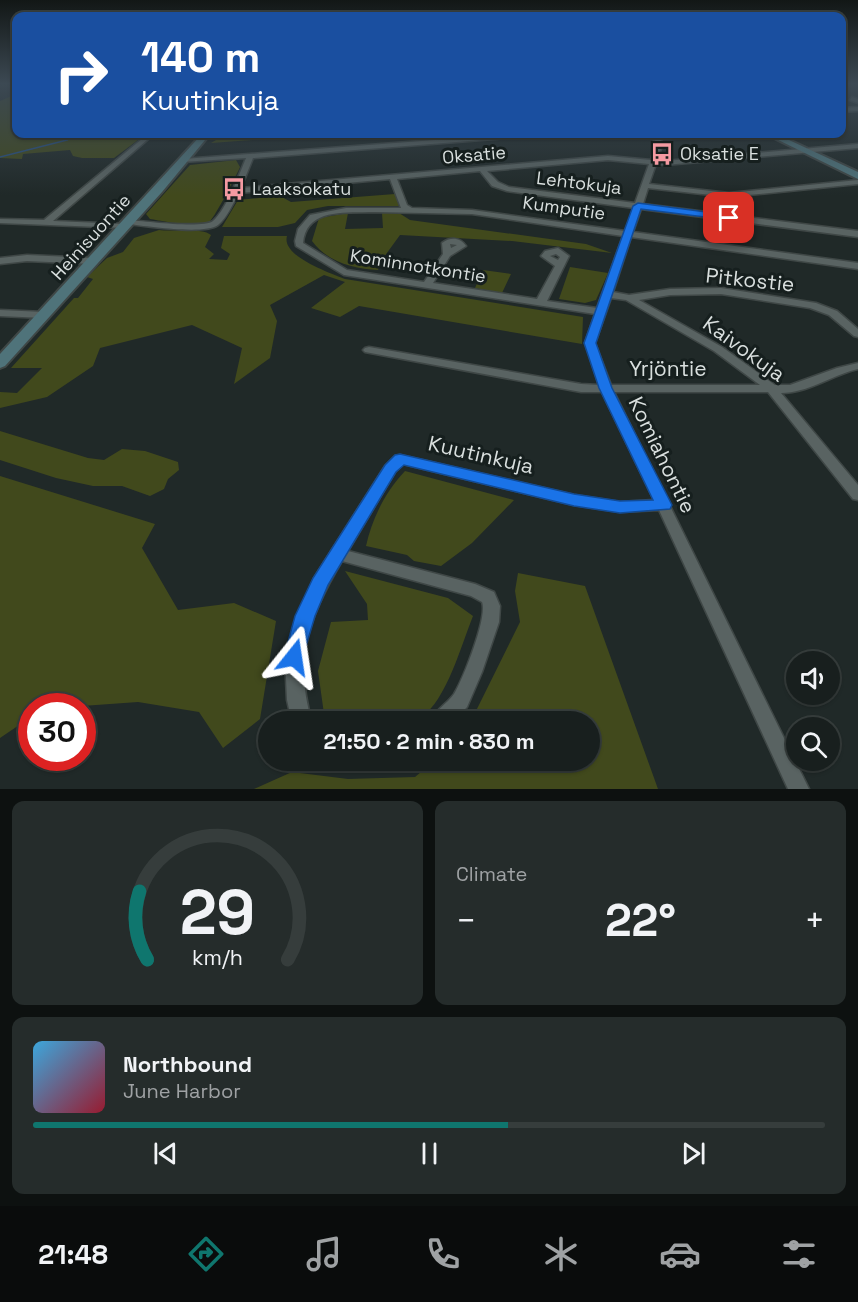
<!DOCTYPE html>
<meta charset="utf-8">
<style>
:root{--surface:#181f1e;--page:#252c2b;--text:#f1f3f6;--muted:#9fa2a4;--line:#363d3c;--accent:#0f766e}
body{margin:0;font-family:"Space Grotesk",sans-serif;background:var(--page);color:var(--text);height:100vh;display:flex;flex-direction:column;font-size:22px;white-space:nowrap}
*{box-sizing:border-box;margin:0}
p{font-size:20px;color:var(--muted)}
.icon{flex:none;width:33px;height:33px;fill:none;stroke:currentColor;stroke-width:2;stroke-linecap:round;stroke-linejoin:round}
.map{position:relative;height:789px;overflow:hidden}
.panel{display:flex;flex-direction:column;gap:12px;padding:12px;background:#0d1110;flex:1}
.panel>*{flex:none}
.top-card{position:absolute;left:12px;top:12px;width:834px;height:126px;border-radius:12px;box-shadow:0 2px 4px #0004,0 0 0 2px var(--line);background:#1a4fa0;color:#fff;overflow:hidden}
.buttons{position:absolute;left:786px;top:651px;display:grid;gap:12px}
.buttons a{display:grid;place-items:center;width:54px;height:54px;border-radius:50%;background:var(--surface);box-shadow:0 2px 4px #0004,0 0 0 2px var(--line);font-size:30px}
.speed{position:absolute;left:18px;top:693px;display:flex;gap:12px;font-size:30px;font-weight:700;text-align:center}
.speed>*{display:grid;place-content:center;width:78px;height:78px;border-radius:50%;background:var(--surface);box-shadow:0 2px 4px #0004,0 0 0 2px var(--line);line-height:1}
.speed .limit{border:9px solid #d22;background:#fff;color:#111}
.pin{position:absolute;display:grid;place-items:center;width:51px;height:51px;color:#fff;margin:-26px;border-radius:12px;box-shadow:0 3px 9px #0006}
.me{position:absolute;width:66px;margin:-33px;rotate:15deg;stroke-linejoin:round;filter:drop-shadow(0 0 4px #0008)}
.turn{display:flex;align-items:center;gap:21px;height:126px;padding:0 30px;font-size:27px}
.turn .icon{width:78px;height:78px;stroke-width:2.5}
.turn b{display:block;font-size:42px;line-height:51px}
.big{font-size:45px;font-weight:600;line-height:1.1}
.panel .tile{flex:1;display:flex;flex-direction:column;justify-content:center;gap:9px;min-width:0;padding:0 21px;border-radius:12px;background:var(--page)}
.panel .dial{align-items:center;gap:0}
.dial svg{height:156px;overflow:visible;fill:none;stroke:var(--line);stroke-width:7;stroke-linecap:round;text-anchor:middle}
.dial text{fill:var(--text);stroke:none}
.song{display:flex;align-items:center;gap:18px}
.cover{width:72px;height:72px;border-radius:9px;background:linear-gradient(135deg,hsl(200 70% 55%),hsl(350 70% 35%))}
.played{height:6px;border-radius:3px;background:linear-gradient(90deg,var(--accent) 60%,var(--line) 60%)}
.keys{display:flex;justify-content:space-around;direction:ltr}
.heat{display:flex;justify-content:space-between;align-items:center;font-size:33px;direction:ltr}
.panel .tiles{flex:1;display:grid;gap:12px;grid-template-columns:1fr 1fr}
.tile:last-child{grid-column:span 2}
.trip{position:absolute;left:258px;top:711px;width:342px;height:60px;border-radius:30px;background:var(--surface);box-shadow:0 2px 4px #0004,0 0 0 2px var(--line);font-weight:600;line-height:60px;text-align:center}
.tabs{display:flex;height:96px;justify-content:space-around;align-items:center;background:#0a0c0c;color:var(--muted)}
.tabs .icon{width:42px;height:42px}
.tabs .selected{color:var(--accent)}
.tabs b{font-size:27px;color:var(--text)}
.map>svg:first-child{display:block}
.green{fill:#41491c}
.lines{fill:none;stroke-linecap:round;stroke-linejoin:round}
.stream{stroke:#285083;stroke-width:1.5}
.street-casing{stroke:#3f4746;stroke-width:3}
.secondary-casing{stroke:#3f4746;stroke-width:4}
.street{fill:#596362;fill-rule:evenodd}
.secondary{fill:#4f737a;fill-rule:evenodd}
.route{fill:#1a73e8;stroke:#114b97;stroke-width:1.5}
.labels{text-anchor:middle;stroke-width:6;stroke-linejoin:round;paint-order:stroke}
.far-poi-label{font-size:18px;fill:#d9dfde;stroke:#161f1e;text-anchor:start}
.far-street-label{font-size:18px;fill:#d9dfde;stroke:#161f1e}
.street-label{font-size:21px;fill:#d9dfde;stroke:#161f1e}
</style>
<div class="map">
<svg width="858" height="789" viewBox="0 0 858 789">
<rect width="100%" height="100%" fill="#202928"/>
<path class="green" d="M16 94V134H146L114 158H82L73 156 70 150 23 154 22 159 0 158V101Z
M226 134H332L211 143Z
M236 160 240 167C237 174 215 217 210 221 201 229 162 221 150 219L146 214 190 165Z
M395 194 399 206H328L307 210 295 223 278 227H222L238 200 280 196 291 202Z
M348 213 345 229 383 228 382 213H399L410 220 586 244 612 253 512 241 400 235 384 257 378 270C354 269 327 262 312 241L319 218Z
M159 230C174 232 201 227 211 235L205 247 214 254 209 259 227 260 230 254 221 248 224 236H287C281 256 330 273 345 279L583 317 582 344 359 306 340 317 311 308 345 282 324 275 270 305 277 321 270 358 234 384 242 348 192 325 100 348 93 366 47 397 0 408V392L17 393 42 368H11L74 298H78L93 279 87 277 107 258 123 252 134 238Z
M570 267 608 273 596 300 585 303 559 299Z
M483 270 511 274 502 293 475 288Z
M0 431 88 458 104 460 122 449 145 451 178 462 179 470 168 479 164 489 150 496 122 486H93L56 478 0 460Z
M405 471 514 500 472 543 441 566 414 561 407 555 366 546C372 519 385 492 405 471Z
M0 476 155 524 142 548 178 610 234 603 276 621 260 719 223 748 199 712 138 702 82 706H32L31 717 0 738Z
M345 571 448 598 473 616C462 643 446 702 421 717 407 725 343 722 325 721L318 671 331 622 368 620 367 604Z
M518 573 585 586 658 789H254L292 772 348 779 415 777 434 761 590 760V722L471 721 520 622 515 591Z"/>
<g class="lines">
<path class="stream" d="M0 157 67 140 77 134"/>
<g class="street-casing">
<path id="street" d="M852 97 858 99V103L850 100Z
M858 107V111L842 112V108Z
M148 134H154L53 221 125 224V220H128C143 221 203 229 213 221 226 210 239 175 246 158L181 162 180 161 183 159 514 134H535L532 136 253 158 241 188 608 156 651 160 656 141 645 134H652L661 139 662 146 657 160 665 161 858 144V148L665 165 656 164 649 184 729 193 858 180V184L729 197 648 188 643 204 858 231V237L641 209 633 232 858 263V269L631 237 613 292 629 295 670 289 721 288 816 303 837 311 858 329V337L854 336 829 315 810 308 721 294 670 295 639 300 722 347 775 385H790L837 368 858 363V369C832 375 808 393 781 393L858 485V500L853 499 768 392H614L809 789H788L659 510 620 512 574 505 403 464 395 472 348 551 475 584 494 592 500 606 499 622 482 672 467 707 453 722H430C435 710 447 704 454 694 463 679 488 617 482 602L471 596 342 561C309 616 293 658 312 722H292L287 700 285 657 297 616 314 578 385 466 395 456 400 455 574 495 620 502 654 500 602 392H581L365 352 363 350 365 348 369 347 581 384 599 385 585 343 595 314 344 275 296 246 295 241 298 229 310 215 346 208H401L390 179 239 193C233 203 227 218 218 225 204 235 146 226 128 224V228H125L0 223V219L44 220ZM608 160 649 164 635 203 509 187 498 182 487 171ZM480 171 492 186 507 191 634 208 625 231 472 210 412 208 407 205 397 179ZM375 212 472 214 623 236 597 308 547 301 569 256 558 248 545 251 541 256 555 266 537 299 433 283 450 256 466 246C460 237 450 237 442 243L443 254 424 282 347 270 303 243C306 207 348 213 375 212ZM450 244 457 245 451 248ZM556 254 560 257 558 260 550 256ZM611 298 626 300 714 351 760 385H611L595 343Z
M686 134H720L717 136H689Z
M27 255 93 258 98 261 93 264 27 261 0 264V258Z
M0 310 44 312 49 315 44 318 0 316Z"/>
</g>
<g class="secondary-casing">
<path id="secondary" d="M202 134H210L162 192 5 366 0 368V354Z
M766 134H776L858 172V179Z"/>
</g>
<use href="#street" class="street"/>
<use href="#secondary" class="secondary"/>
</g>
<linearGradient id="sky" x2="0" y2="1"><stop stop-color="#121716"/><stop offset="0.43" stop-color="#3c4953"/><stop offset="1" stop-color="#3c4953" stop-opacity="0"/></linearGradient>
<rect width="858" height="195" fill="url(#sky)"/>
<path class="route" d="M638 203 729 215 734 218 729 220 641 209 596 343 612 388 672 505 670 509 620 513 574 506 404 465 396 472 328 585 315 616 301 663 294 666 287 663 284 657 295 616 313 578 385 465 395 455 400 454 574 494 620 501 653 500 599 388 584 343 633 206Z"/>
<defs>
<g id="bus-bare" transform="scale(1.8)"><path d="M-5-6H5V4H4V6H2V4H-2V6H-4V4H-5ZM-3.5-4V0h7V-4ZM-3.5 1.2v1.5H-2V1.2ZM2 1.2v1.5H3.5V1.2Z" fill="#f49aa2" stroke="#161f1e" stroke-width="2.5" paint-order="stroke"/></g>
</defs>
<g fill-rule="evenodd">
<use href="#bus-bare" x="662" y="154"/>
<use href="#bus-bare" x="234" y="189"/>
</g>
<g class="labels">
<g class="far-poi-label">
<text x="680" y="160">Oksatie E</text>
<text x="252" y="195">Laaksokatu</text>
</g>
<g class="far-street-label">
<text transform="translate(474 155) rotate(-5)" y="6">Oksatie</text>
<text transform="translate(579 183) rotate(7)" y="6">Lehtokuja</text>
<text transform="translate(564 208) rotate(8)" y="6">Kumputie</text>
<text transform="translate(91 237) rotate(-48)" y="6">Heinisuontie</text>
<text transform="translate(418 266) rotate(9)" y="6">Kominnotkontie</text>
</g>
<g class="street-label">
<text transform="translate(750 280) rotate(6)" y="7">Pitkostie</text>
<text transform="translate(744 349) rotate(36)" y="7">Kaivokuja</text>
<text x="668" y="376">Yrjöntie</text>
<text transform="translate(481 455) rotate(13)" y="7">Kuutinkuja</text>
<text transform="translate(662 455) rotate(64)" y="7">Komiahontie</text>
</g>
</g>
</svg>
<div class="buttons">
<a><svg class="icon" aria-label="sound" viewBox="0 0 24 24"><path d="M4 9h4l5-4v14l-5-4H4zM17 9q2 3 0 6"/></svg></a>
<a><svg class="icon" aria-label="search" viewBox="0 0 24 24"><circle cx="10" cy="10" r="6"/><path d="M15 15l6 6"/></svg></a>
</div>
<div class="speed"><div class="limit">30</div></div>
<div class="pin" style="left:729px;top:218px;background:#d93025"><svg class="icon" aria-label="arrive" viewBox="0 0 24 24"><path d="M6 21V4h12l-3 4 3 4H6"/></svg></div>
<svg class="me" style="left:294px;top:657px" viewBox="-20 -20 40 40"><path d="M0-17L14 15 0 8-14 15z" fill="#1a73e8" stroke="#fff" stroke-width="4"/></svg>
<div class="trip">21:50 · 2 min · 830 m</div>
<div class="top-card">
<div class="turn"><svg class="icon" aria-label="right" viewBox="0 0 24 24"><path d="M7 20v-9h11M14 6l5 5-5 5"/></svg><div><b>140 m</b>Kuutinkuja</div></div>
</div>
</div>
<section class="panel">
<div class="tiles">
<div class="tile dial"><svg viewBox="0 0 100 80">
<path d="M14 69A42 42 0 1 1 86 69"/>
<path d="M14 69A42 42 0 0 1 10 34" stroke="#0f766e"/>
<text x="50" y="56" font-size="32" font-weight="700">29</text>
<text x="50" y="72" font-size="11">km/h</text>
</svg></div>
<div class="tile"><p>Climate</p>
<div class="heat"><a>−</a><b class="big">22°</b><a>+</a></div>
</div>
<div class="tile">
<div class="song"><i class="cover"></i><div><b>Northbound</b><p>June Harbor</p></div></div>
<div class="played"></div>
<div class="keys"><svg class="icon" aria-label="previous" viewBox="0 0 24 24"><path d="M18 5L8 12l10 7zM5 5v14"/></svg><svg class="icon" aria-label="pause" viewBox="0 0 24 24"><path d="M8 5v14M16 5v14"/></svg><svg class="icon" aria-label="next" viewBox="0 0 24 24"><path d="M6 5l10 7-10 7zM19 5v14"/></svg></div>
</div>
</div>
</section>
<nav class="tabs">
<b>21:48</b>
<svg class="icon selected" aria-label="directions" viewBox="0 0 24 24"><path d="M12 3l9 9-9 9-9-9zM9 14v-3h6M13 9l2 2-2 2"/></svg>
<svg class="icon" aria-label="music" viewBox="0 0 24 24"><path d="M9 18V5l10-2v13"/><circle cx="6" cy="18" r="3"/><circle cx="16" cy="16" r="3"/></svg>
<svg class="icon" aria-label="phone" viewBox="0 0 24 24"><path d="M5 4h4l2 5-3 2q2 4 5 5l2-3 5 2v4C11 20 4 13 5 4z"/></svg>
<svg class="icon" aria-label="climate" viewBox="0 0 24 24"><path d="M12 3v18M4 7l16 10M4 17L20 7"/></svg>
<svg class="icon" aria-label="car" viewBox="0 0 24 24"><path d="M5 17H2v-5l4-1 3-4h7l3 4 3 1v5h-3M9 17h6M6 11h13"/><circle cx="7" cy="17" r="2"/><circle cx="17" cy="17" r="2"/></svg>
<svg class="icon" aria-label="filters" viewBox="0 0 24 24"><path d="M4 7h16M4 17h16"/><circle cx="9" cy="7" r="2"/><circle cx="15" cy="17" r="2"/></svg>
</nav>
